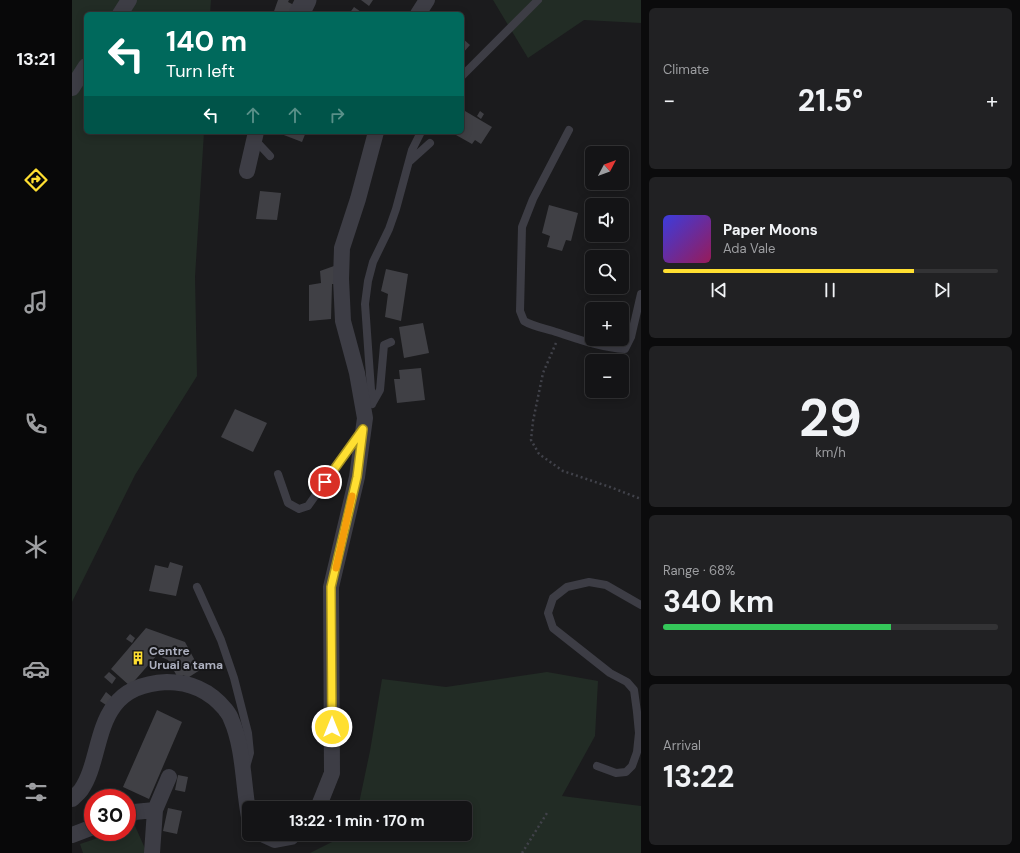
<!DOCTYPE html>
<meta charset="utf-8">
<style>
:root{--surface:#141416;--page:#212123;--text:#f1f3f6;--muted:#9d9ea1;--line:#333335;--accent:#ffdf31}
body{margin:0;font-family:"DM Sans",sans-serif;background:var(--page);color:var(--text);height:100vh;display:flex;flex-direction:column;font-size:15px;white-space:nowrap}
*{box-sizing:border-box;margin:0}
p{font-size:13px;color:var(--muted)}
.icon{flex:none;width:22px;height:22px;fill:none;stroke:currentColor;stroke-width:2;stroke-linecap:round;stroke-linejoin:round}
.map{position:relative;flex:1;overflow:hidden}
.sheet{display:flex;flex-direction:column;gap:8px;padding:8px;background:#0b0b0c;width:379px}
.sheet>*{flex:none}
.top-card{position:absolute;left:12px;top:12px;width:380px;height:122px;border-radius:6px;box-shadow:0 2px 10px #0003,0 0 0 1px var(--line);background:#00695c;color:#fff;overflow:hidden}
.needle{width:26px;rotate:49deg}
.tools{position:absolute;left:513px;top:146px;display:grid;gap:8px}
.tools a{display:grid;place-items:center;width:44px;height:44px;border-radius:6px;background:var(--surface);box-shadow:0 2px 10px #0003,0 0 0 1px var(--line);font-size:20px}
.speed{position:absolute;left:12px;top:789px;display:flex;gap:8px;font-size:20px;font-weight:700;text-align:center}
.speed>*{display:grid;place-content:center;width:52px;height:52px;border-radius:50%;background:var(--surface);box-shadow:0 2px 10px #0003,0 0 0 1px var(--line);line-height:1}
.speed .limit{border:6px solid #d22;background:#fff;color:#111}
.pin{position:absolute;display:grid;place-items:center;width:34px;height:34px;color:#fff;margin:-17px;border:2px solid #fff;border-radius:50%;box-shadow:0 1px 4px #0007}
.me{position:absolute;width:44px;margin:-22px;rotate:0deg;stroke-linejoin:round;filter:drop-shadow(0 0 3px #0008)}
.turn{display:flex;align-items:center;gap:14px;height:84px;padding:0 16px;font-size:18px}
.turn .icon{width:52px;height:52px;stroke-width:2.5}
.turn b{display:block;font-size:28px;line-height:34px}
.lanes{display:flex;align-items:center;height:38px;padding:0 16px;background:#0003;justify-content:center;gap:20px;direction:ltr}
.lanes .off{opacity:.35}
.big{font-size:30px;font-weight:700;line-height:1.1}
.sheet .widget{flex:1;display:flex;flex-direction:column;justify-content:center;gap:6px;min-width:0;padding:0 14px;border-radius:6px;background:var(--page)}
.sheet .dial{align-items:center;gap:0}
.dial b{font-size:52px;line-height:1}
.song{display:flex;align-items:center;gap:12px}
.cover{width:48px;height:48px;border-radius:6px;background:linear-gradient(135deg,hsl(240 70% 55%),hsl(330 70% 35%))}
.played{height:4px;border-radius:2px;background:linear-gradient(90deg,var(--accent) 75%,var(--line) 75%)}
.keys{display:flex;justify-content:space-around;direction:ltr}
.heat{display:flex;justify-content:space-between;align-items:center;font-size:22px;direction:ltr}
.charge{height:6px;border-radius:3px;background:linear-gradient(90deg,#34c759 68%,var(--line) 0)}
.trip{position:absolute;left:170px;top:801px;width:230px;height:40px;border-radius:6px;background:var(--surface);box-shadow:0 2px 10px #0003,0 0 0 1px var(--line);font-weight:700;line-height:40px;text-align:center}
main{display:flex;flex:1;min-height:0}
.menu{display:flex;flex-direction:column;width:72px;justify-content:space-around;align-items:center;background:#080809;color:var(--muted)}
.menu .icon{width:28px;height:28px}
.menu .on{color:var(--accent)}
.menu b{font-size:18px;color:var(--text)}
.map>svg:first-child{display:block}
.green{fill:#222c25}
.building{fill:#404045}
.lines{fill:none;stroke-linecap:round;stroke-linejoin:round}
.path{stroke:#41424a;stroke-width:2.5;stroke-dasharray:2 3;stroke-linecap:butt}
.service{stroke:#3d3d45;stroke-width:8}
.minor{stroke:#3d3d45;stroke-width:16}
.tertiary{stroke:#3d3d45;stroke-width:21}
.route-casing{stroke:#a69120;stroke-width:10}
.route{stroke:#ffdf31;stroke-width:7}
.slow{stroke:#f59e0b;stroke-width:7}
.labels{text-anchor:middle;stroke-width:4;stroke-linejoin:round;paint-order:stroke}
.poi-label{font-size:12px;font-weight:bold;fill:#acafbe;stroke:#161618;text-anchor:start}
</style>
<main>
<nav class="menu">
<b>13:21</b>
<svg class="icon on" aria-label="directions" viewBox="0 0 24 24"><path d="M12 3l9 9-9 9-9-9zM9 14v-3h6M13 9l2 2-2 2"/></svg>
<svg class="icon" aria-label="music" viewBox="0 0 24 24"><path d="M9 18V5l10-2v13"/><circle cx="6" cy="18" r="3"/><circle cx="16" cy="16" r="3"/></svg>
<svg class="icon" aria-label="phone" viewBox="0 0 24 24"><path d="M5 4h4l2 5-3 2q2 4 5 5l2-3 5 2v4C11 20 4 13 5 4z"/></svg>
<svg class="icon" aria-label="climate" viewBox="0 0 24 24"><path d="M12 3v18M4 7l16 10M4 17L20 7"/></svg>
<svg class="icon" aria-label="car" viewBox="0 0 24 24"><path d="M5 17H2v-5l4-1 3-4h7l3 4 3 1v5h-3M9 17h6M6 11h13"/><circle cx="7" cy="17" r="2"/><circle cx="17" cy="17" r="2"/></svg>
<svg class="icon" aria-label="filters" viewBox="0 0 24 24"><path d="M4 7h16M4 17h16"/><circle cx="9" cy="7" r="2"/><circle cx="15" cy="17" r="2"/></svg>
</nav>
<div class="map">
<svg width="569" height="853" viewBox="0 0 569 853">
<rect width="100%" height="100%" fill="#1b1b1d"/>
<path class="green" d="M0 0H139L138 14H14V132H132L123 277 125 376 63 475 0 602Z
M421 0H569V23L512 20 456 58Z
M475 672 526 681 523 736 490 796 569 806V853H238L276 834H393V808H286L298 751 310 679 374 687Z
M63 826 75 853H11L8 844 44 832H55V828Z"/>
<path class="building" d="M206 0H217L216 2 222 5 219 14H201Z
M289 0H301L297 6Z
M282 7 292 14H277Z
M390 38 398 45 390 54Z
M393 111 420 127 409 144 403 140 400 144 384 135 386 132H390V116Z
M408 111 412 114 409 119 405 116Z
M204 132H234L230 142Z
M188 191 209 193 205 220 184 219Z
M477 205 506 213 499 241 494 240 490 251 475 247 478 236 470 233Z
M262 266 263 284H260L259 319 237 321V285L249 283 248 271Z
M314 269 336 274 329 321 313 317 316 294 309 291Z
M351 323 357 353 332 358 327 327Z
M349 368 353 400 325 403 322 379H328L327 370Z
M163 409 195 423 181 452 149 437Z
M98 562 111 566 104 596 77 591 83 565 96 568Z
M74 628 113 642 128 670 114 679 112 675 106 678 96 660 85 655 58 686 39 669Z
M58 634 63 638 60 643 54 639Z
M37 672 44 678 40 684 32 677Z
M34 692 40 697 34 705 28 701Z
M85 710 110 722 77 799 51 787Z
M106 775 116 777 113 792 103 790Z
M96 808 110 811 105 834 91 831Z"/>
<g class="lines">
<path class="path" d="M484 343 471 373 461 421 459 440 467 454 491 471 538 487 569 499
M450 853 475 813"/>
<path class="service" d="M390 76 466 0
M497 130 461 199 450 227 448 311 452 321C460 326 471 328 481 331 503 338 529 348 553 349L559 337 569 294
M182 139 198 156
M338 161 358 143
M300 404 293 304 296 281 301 262 317 229 324 209 340 150 349 132
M300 404 308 390 312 345 319 342
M206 474 216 503 227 509 236 506 287 434
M125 587 149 640 162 678 176 733 178 753 174 767
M525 766 544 773 554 772 560 766 565 752 567 733 565 712 562 690 555 682 538 673 481 628 476 613 481 598 495 587 517 582 534 585 569 605"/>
<path class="minor" d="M48 14 57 0
M346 14 355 0
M0 88 14 66
M175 171 184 132
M0 799C3 796 6 794 9 790 25 767 24 730 42 706 54 689 74 683 95 682 118 682 138 691 153 709 155 712 158 715 159 719 172 748 171 786 177 817
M246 808 260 773 259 587 285 477 293 418 285 373 271 321 269 279 270 248 286 199 304 132
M55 815 62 812 83 810 97 777
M190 834 203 840 219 837 222 834
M0 835 21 827
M80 853 83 810"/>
<path class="tertiary" d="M227 14 234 0"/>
</g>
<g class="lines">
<g class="route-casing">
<path id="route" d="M253 482 291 429 285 477 259 587 260 727"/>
</g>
<use href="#route" class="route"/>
<path class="slow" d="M264 568 280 496"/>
</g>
<defs>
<g id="building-bare" transform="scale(1.08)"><path d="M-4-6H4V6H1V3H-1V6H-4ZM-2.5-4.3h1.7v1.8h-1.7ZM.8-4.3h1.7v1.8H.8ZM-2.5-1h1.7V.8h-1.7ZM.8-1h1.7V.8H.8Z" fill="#ffdf31" stroke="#161618" stroke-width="2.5" paint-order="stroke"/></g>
</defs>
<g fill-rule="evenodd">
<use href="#building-bare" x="66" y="658"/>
</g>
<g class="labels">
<g class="poi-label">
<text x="77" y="655">Centre<tspan x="77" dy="14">Uruai a tama</tspan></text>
</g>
</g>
</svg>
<div class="tools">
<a><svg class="needle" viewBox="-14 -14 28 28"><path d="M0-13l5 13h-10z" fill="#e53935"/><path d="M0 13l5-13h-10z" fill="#9d9ea1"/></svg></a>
<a><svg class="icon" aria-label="sound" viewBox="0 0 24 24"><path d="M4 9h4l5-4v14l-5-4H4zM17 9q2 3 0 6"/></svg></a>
<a><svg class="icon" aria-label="search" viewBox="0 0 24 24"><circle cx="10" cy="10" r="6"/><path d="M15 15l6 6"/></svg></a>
<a>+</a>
<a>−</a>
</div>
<div class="speed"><div class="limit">30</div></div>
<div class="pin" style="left:253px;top:482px;background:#d93025"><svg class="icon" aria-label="arrive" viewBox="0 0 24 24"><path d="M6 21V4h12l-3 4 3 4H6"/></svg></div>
<svg class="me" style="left:260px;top:727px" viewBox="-20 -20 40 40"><circle r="17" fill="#ffdf31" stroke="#fff" stroke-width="3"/><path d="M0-11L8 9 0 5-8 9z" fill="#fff"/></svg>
<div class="trip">13:22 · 1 min · 170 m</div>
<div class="top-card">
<div class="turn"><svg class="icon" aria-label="left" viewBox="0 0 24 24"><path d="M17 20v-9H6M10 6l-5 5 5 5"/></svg><div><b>140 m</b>Turn left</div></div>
<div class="lanes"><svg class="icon" aria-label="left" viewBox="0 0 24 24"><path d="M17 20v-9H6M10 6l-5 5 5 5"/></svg><svg class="icon off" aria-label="ahead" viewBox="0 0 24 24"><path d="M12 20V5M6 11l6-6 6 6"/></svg><svg class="icon off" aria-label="ahead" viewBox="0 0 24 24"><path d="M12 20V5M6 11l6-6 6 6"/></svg><svg class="icon off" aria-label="right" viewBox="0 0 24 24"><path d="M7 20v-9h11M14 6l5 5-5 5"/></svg></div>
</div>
</div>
<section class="sheet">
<div class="widget"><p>Climate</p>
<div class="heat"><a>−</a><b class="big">21.5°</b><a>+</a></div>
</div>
<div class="widget">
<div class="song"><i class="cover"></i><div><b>Paper Moons</b><p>Ada Vale</p></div></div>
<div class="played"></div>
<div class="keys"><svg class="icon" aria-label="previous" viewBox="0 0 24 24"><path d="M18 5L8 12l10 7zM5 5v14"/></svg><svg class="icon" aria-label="pause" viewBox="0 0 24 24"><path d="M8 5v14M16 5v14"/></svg><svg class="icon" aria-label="next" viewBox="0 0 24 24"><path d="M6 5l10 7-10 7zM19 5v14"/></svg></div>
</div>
<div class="widget dial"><b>29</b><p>km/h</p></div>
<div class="widget"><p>Range · 68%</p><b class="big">340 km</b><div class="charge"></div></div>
<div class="widget"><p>Arrival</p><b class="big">13:22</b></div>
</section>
</main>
